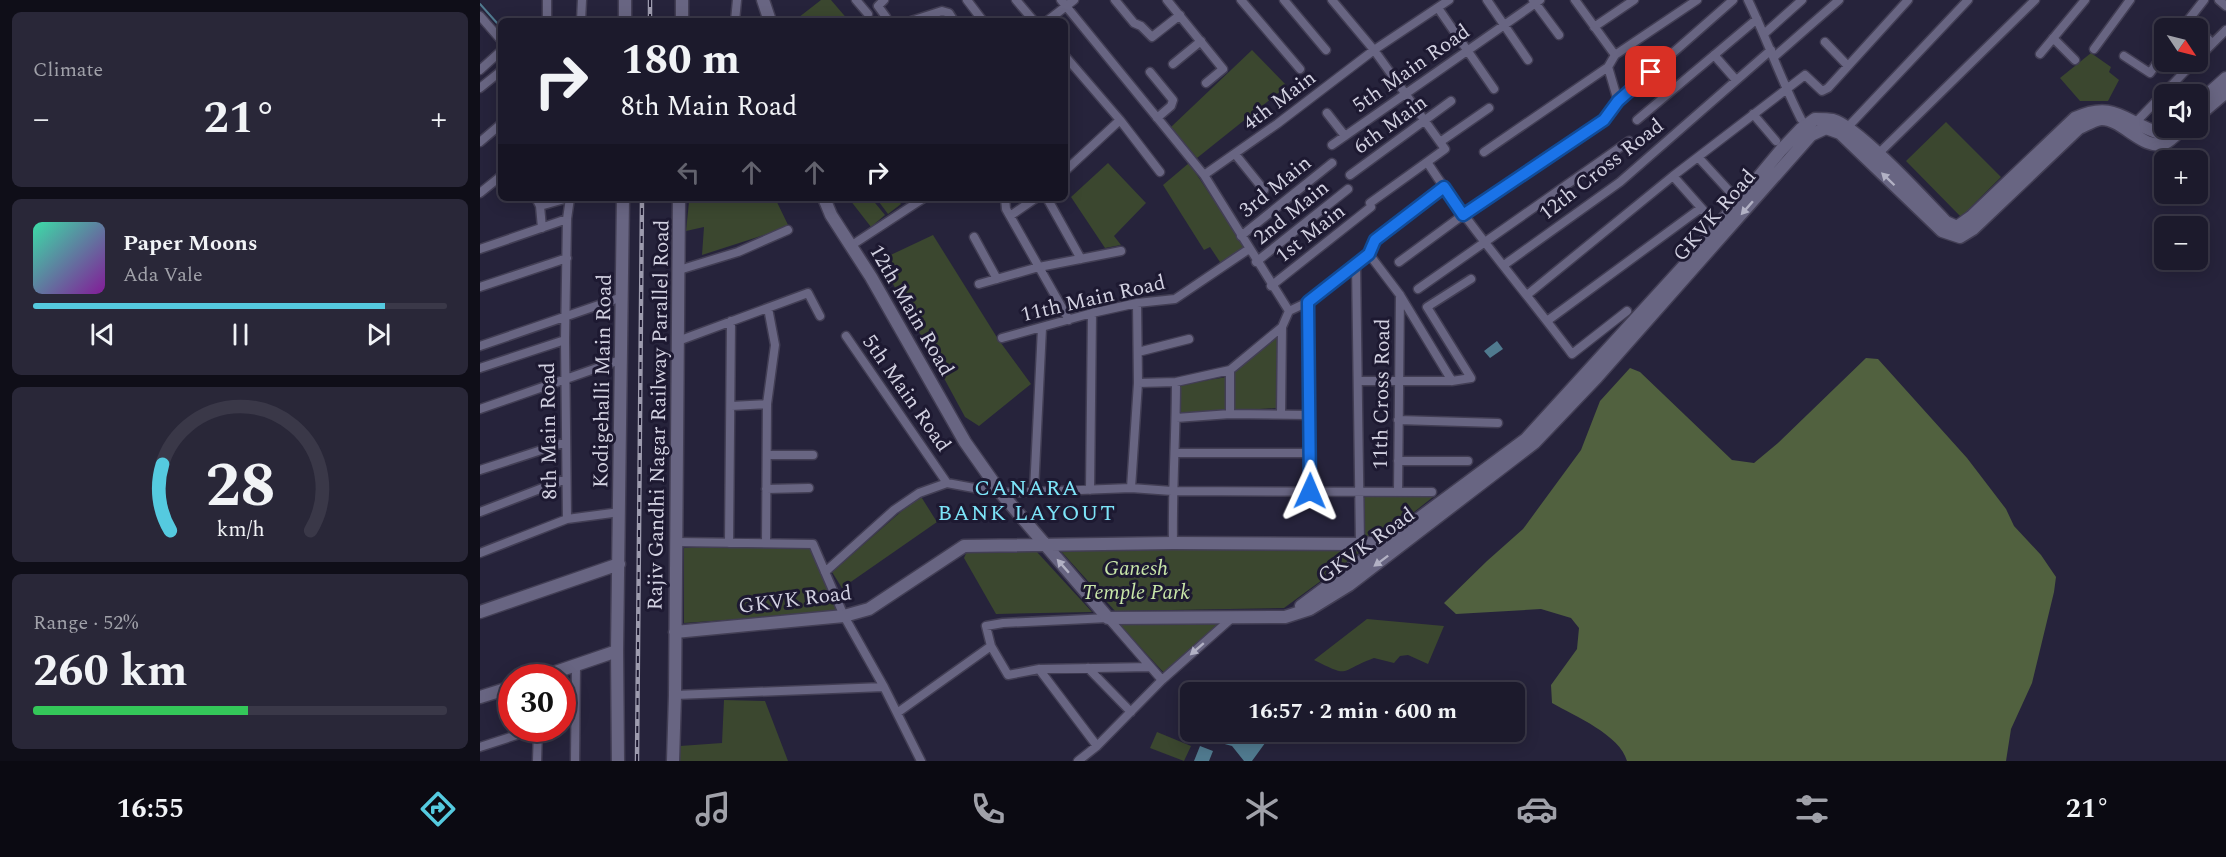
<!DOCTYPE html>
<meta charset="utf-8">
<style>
:root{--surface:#1c1a2c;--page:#292738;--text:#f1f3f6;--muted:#a0a1a9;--line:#3a3848;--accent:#55cadf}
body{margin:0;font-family:Spectral,serif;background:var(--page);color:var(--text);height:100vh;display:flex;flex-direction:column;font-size:22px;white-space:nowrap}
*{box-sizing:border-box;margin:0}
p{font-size:20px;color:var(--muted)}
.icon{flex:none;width:33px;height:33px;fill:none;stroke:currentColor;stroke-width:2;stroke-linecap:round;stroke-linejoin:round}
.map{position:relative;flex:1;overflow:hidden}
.details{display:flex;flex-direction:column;gap:12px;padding:12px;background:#0f0e18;width:480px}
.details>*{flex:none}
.top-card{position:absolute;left:18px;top:18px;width:570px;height:183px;border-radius:9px;box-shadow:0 3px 15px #0003,0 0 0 2px var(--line);background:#1c1a2c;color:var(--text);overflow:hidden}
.needle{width:39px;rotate:125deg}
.tools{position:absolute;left:1674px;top:18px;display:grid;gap:12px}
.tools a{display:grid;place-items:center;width:54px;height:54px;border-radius:9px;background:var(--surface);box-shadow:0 3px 15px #0003,0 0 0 2px var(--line);font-size:30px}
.speed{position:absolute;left:18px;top:664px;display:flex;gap:12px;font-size:30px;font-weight:700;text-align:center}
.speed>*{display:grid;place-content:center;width:78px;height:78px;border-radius:50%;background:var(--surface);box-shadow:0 3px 15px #0003,0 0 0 2px var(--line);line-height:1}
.speed .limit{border:9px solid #d22;background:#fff;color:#111}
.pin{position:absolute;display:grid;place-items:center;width:51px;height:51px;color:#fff;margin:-26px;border-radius:12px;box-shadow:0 3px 9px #0006}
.me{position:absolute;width:66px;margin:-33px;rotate:1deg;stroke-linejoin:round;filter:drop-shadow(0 0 4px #0008)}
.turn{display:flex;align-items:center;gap:21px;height:126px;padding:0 24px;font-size:27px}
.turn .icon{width:78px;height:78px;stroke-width:2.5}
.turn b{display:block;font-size:42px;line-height:51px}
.lanes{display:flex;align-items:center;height:57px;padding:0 24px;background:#0003;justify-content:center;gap:30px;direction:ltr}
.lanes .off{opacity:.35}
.big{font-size:45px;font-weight:700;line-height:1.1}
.details .card{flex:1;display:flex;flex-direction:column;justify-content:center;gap:9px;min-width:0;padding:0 21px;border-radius:9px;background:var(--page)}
.details .dial{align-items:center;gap:0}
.dial svg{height:156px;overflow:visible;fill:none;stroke:var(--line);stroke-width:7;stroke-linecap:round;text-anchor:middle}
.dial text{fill:var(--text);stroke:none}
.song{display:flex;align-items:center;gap:18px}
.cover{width:72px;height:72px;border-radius:9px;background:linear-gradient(135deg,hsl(160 70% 55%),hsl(290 70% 35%))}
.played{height:6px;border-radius:3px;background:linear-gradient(90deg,var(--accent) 85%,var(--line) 85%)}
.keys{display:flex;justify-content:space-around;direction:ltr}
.heat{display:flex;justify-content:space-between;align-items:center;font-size:33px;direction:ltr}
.charge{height:9px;border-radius:4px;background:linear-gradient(90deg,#34c759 52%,var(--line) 0)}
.trip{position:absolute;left:700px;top:682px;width:345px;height:60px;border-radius:9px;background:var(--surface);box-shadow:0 3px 15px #0003,0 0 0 2px var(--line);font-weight:700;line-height:60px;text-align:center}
.menu{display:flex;height:96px;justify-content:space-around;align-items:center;background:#0b0a12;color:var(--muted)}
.menu .icon{width:42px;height:42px}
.menu .active{color:var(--accent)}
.menu b{font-size:27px;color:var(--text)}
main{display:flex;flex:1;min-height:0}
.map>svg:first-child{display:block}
.green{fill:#3b472f}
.forest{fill:#51613f}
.water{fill:#507a8f}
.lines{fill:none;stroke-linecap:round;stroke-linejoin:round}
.stream{stroke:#507a8f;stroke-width:2}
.street-casing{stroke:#423e54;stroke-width:11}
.secondary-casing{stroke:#423e54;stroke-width:15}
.street{stroke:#686582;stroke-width:8}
.secondary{stroke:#686582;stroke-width:12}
.rail-casing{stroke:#9d9bae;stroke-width:4.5}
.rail{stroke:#1d1931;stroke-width:2;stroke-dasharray:7;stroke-linecap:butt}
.oneway{fill:#b2b1c4}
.route-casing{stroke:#114b97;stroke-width:15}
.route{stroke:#1a73e8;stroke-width:10}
.labels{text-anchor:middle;stroke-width:6;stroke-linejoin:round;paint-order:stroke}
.street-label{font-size:21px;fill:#d2d1e1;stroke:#1d1931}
.park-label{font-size:21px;font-style:italic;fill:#c8e6a9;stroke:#1d1931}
.neighbourhood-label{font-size:22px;letter-spacing:1.5px;fill:#7de4f8;stroke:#1d1931}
</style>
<main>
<section class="details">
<div class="card"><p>Climate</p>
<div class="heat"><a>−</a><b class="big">21°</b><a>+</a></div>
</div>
<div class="card">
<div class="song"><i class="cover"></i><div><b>Paper Moons</b><p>Ada Vale</p></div></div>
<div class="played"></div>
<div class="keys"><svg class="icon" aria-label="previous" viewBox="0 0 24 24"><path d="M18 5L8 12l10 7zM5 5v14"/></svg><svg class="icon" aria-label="pause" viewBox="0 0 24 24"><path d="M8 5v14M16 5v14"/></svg><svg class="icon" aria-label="next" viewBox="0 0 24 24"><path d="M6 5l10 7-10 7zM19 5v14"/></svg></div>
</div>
<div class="card dial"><svg viewBox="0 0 100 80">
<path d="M14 69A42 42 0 1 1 86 69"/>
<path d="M14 69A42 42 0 0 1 10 35" stroke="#55cadf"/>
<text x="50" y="56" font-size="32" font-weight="700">28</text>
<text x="50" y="72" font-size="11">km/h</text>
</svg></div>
<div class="card"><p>Range · 52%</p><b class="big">260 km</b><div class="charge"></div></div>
</section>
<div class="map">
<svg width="1746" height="761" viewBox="0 0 1746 761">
<rect width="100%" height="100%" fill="#26233b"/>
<path class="green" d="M341 0H351L369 21H314Z
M772 50 807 86 717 158 691 127Z
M1611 53 1631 67 1629 72 1639 80 1628 101H1600L1580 78Z
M1466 122 1521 177 1481 217 1426 161Z
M628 163 666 203 634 236 641 245 625 248 591 197Z
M709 163 765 247 742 265 730 247 724 250 683 185Z
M222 198H295L309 227 222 255 224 227 206 231 209 202Z
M372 198H391L405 215 391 227 370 200Z
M396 198H417L421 204 408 214Z
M453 235 518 339 551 384 499 426 485 417 400 260Z
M797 336V408L699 414 698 385 747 377Z
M440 495 457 522 362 588 352 572Z
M884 497H953L905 535 884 536Z
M234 546H329L357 612 204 623V548Z
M887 547 804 608 635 611 579 549Z
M487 551 557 552 612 612 516 614 484 558Z
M887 619 964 626 948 664 928 655 920 656 914 663 894 658C858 671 872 679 834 660Z
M739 621 743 624 685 674 638 623Z
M988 682 1017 693H984Z
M244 700 285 701 308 761H200V746L242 743Z
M677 732 711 746 704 761 670 748Z"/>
<path class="forest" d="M1386 358 1398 359 1487 458 1526 509 1534 526 1561 555 1576 577 1574 592 1552 683 1531 729 1526 761H1147C1140 735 1095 716 1072 703L1071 685 1097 649 1099 628 1091 618 1061 609 976 614 964 603 1007 561 1043 529 1101 450 1120 401 1150 368 1160 372 1252 460 1274 463 1298 443Z"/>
<path class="water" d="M1017 341 1023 349 1010 358 1004 351Z
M734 732H762L764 740 772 744 780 737V732H793L772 761H764L752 746 741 743Z
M720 746 733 751 729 761H714Z"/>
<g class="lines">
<path class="stream" d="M0 4 17 23"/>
<g class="street-casing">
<path id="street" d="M376 0 388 14
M404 0 398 6 406 17
M487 0 503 21
M536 0 554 21
M581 0 724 175 809 311
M635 0 654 23 661 26 672 37 700 15
M687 0 743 69 726 83
M761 0 820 69
M804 0 846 50
M852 0 894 50 965 149 947 162C991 229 1044 290 1092 354L1147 311
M1007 0 1048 60
M1053 0 1079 35
M1095 0 1135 55
M1268 0C1287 39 1301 80 1321 119
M1739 0 1746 6
M958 8 1014 89
M0 16 21 40
M67 21V0
M101 21 102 0
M255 21 257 0
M431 21 462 11 469 13 474 21
M567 21 594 0
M1114 27 1154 0
M1702 28 1724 0
M1718 29 1732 43
M1284 34 1322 0
M1573 38 1595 60
M1345 42 1368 66
M1614 49 1650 0
M1560 54 1605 0
M1234 55 1256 80
M585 56 640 120 680 172
M1644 56 1670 73 1684 53
M1294 57 1359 0
M1718 58 1746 30
M693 64 721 41
M0 70 21 51
M670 72 693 100 691 106 677 118
M0 88 21 71
M1138 101 1253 0
M847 113 865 136
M1273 114 1296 141
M1157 120 1277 19
M1655 126 1657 121 1714 62
M1365 130 1488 0
M0 142 21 124
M960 142 1009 108
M852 145 1060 0
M1004 152 1128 67
M755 154 784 190
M1218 157 1251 193
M1395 157 1555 0
M585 171 640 120
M724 175 797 124 894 50 969 0
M870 175 971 101
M1193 176 1240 229
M964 187 895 240 889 254 920 295 972 381
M0 193 21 176
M56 198 60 206 88 198
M525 198 526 209 589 320
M567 198 601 259
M890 203 947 162
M60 206 62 228
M530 216 556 198
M761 236 852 163
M494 237 517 279
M372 245 444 198
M0 249 87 219
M776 262 868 189
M919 262 983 215 1124 120 1138 101 1128 67 1135 55 1217 0
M876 264 880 544
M1024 265 1140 182 1291 50
M199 270 258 252 308 230
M499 284 559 267 641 251
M791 286 891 207
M0 287 87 258
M938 289 1149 141
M1047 295 1193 176 1325 75 1342 91 1348 88 1428 0
M828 302 830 491
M1067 321 1221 208
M366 336 467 483 521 493 651 488 692 491 952 492
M522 338 612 313 657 303 695 299 769 249
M85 340 87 219 90 198
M198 341 328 293 340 316
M0 346 142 297
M658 352 709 339
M0 368 85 340 87 519 0 553
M750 370V414
M878 381H972L991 378 947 307 991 279
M658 383 696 382 750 370 802 327 809 311 828 302 889 254
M287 404 295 345 288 308
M251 406 287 404 286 543
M0 409 140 360
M801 413 802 327
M696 418 750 414 829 415
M918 420 1018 423
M696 453H831
M287 455H333
M918 461H988
M0 470 86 442
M651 488 658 383 657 303
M286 489 329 488
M610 490 612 313
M554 491 562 328
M918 492 920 295
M0 512 86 479
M87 519 140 512
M197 542 333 544 364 616 404 687 441 761
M249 543 251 321
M693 543C692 489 696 436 696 382
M345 572 414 510 439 493 467 483
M670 667 559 669 528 675 511 646 506 626 523 623 628 618 682 680
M608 668 651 712
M559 669 617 746
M195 695 404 687
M417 713 511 646
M0 747 55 729
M57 761 58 729
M95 761 96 665
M598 761 617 746 682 680 753 617"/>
</g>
<g class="secondary-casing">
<path id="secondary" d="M283 0 290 21
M145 21V0
M202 21V0
M1718 103 1746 78
M1718 116 1746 92
M344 198 351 215 391 277 485 442 521 493 628 618 805 617 830 609 869 585 1054 443 1117 377 1331 135 1346 128 1360 133 1462 231 1480 237 1493 229 1599 128C1606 125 1614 120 1621 119 1642 118 1664 152 1685 143 1692 140 1698 132 1703 128
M821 606 1046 439 1212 257 1301 150 1321 129 1335 119C1341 119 1348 119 1353 120 1377 126 1446 201 1466 222L1477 227 1491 217 1595 118C1635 100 1644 122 1679 133L1688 128
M0 612 139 564
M195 632 364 616 389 609 484 546 693 543 880 544 905 542
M58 678 137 651
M0 697 32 687
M138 761 137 651 143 198
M193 761 195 695 199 198"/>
</g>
<use href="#street" class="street"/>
<use href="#secondary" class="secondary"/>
<g class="rail-casing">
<path id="rail" d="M170 21V0
M157 761 162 198"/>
</g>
<use href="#rail" class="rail"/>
</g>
<defs><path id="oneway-solid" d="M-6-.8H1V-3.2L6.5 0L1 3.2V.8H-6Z" transform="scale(1.5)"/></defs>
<g class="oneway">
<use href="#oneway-solid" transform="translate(1408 179) rotate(-136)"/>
<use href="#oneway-solid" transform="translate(1267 208) rotate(131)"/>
<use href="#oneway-solid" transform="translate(901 561) rotate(143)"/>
<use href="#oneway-solid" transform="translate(583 566) rotate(-131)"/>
<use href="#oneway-solid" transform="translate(717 649) rotate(139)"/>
</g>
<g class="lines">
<g class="route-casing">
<path id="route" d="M830 491 828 302 889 254 895 240 964 187 983 215 1124 120 1138 101 1171 72"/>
</g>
<use href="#route" class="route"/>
</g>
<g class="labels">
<g class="street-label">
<text transform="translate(931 68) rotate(-35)" y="7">5th Main Road</text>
<text transform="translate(799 100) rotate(-37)" y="7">4th Main</text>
<text transform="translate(910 124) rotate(-36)" y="7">6th Main</text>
<text transform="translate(1121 169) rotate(-38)" y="7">12th Cross Road</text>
<text transform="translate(795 186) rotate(-39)" y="7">3rd Main</text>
<text transform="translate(811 212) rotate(-39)" y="7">2nd Main</text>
<text transform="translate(1234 215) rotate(-49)" y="7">GKVK Road</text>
<text transform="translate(830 233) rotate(-38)" y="7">1st Main</text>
<text transform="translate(613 298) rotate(-13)" y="7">11th Main Road</text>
<text transform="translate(432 310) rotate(60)" y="7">12th Main Road</text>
<text transform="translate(122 381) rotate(-89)" y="7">Kodigehalli Main Road</text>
<text transform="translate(427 393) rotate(55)" y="7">5th Main Road</text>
<text transform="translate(901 394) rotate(-89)" y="7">11th Cross Road</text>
<text transform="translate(178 415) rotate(-89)" y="7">Rajiv Gandhi Nagar Railway Parallel Road</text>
<text transform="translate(68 431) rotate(-91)" y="7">8th Main Road</text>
<text transform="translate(886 545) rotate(-36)" y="7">GKVK Road</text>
<text transform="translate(315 599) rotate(-7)" y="7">GKVK Road</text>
</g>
<g class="park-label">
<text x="656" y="575">Ganesh<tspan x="656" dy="24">Temple Park</tspan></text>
</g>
<g class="neighbourhood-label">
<text x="547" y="495">CANARA<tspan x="547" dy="25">BANK LAYOUT</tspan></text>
</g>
</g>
</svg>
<div class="tools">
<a><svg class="needle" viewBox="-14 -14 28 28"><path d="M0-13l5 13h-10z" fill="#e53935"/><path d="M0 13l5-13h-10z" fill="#a0a1a9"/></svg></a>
<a><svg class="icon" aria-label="sound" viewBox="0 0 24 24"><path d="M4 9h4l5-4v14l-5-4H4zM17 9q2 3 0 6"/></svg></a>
<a>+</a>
<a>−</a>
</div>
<div class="speed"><div class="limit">30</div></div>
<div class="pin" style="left:1171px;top:72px;background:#d93025"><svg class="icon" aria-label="arrive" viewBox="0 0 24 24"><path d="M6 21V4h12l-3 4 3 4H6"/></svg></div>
<svg class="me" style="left:830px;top:491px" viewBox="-20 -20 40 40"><path d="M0-17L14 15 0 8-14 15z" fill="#1a73e8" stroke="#fff" stroke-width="4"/></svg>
<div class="trip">16:57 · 2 min · 600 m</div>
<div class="top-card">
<div class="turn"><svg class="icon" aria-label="right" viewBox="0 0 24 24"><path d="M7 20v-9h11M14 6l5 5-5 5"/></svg><div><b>180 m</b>8th Main Road</div></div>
<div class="lanes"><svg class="icon off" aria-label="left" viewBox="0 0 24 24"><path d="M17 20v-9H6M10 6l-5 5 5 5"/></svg><svg class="icon off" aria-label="ahead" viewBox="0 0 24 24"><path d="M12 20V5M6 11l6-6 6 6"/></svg><svg class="icon off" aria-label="ahead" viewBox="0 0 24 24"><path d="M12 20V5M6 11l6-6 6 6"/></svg><svg class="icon" aria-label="right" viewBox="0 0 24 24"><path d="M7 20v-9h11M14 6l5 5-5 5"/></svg></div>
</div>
</div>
</main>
<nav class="menu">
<b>16:55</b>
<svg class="icon active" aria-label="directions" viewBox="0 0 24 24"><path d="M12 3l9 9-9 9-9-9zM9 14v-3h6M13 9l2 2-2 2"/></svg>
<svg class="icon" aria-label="music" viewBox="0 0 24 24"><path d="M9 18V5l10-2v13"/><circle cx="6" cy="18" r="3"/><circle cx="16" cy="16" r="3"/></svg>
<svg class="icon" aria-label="phone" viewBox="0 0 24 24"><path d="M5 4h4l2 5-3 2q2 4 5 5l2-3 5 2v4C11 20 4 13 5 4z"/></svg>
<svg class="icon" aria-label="climate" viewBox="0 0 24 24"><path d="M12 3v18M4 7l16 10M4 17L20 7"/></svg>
<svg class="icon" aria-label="car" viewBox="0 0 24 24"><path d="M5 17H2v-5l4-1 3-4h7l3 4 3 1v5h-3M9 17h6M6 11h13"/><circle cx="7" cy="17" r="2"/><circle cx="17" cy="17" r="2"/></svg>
<svg class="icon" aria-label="filters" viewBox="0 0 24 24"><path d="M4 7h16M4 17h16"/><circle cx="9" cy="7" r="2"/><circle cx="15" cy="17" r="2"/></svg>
<b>21°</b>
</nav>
